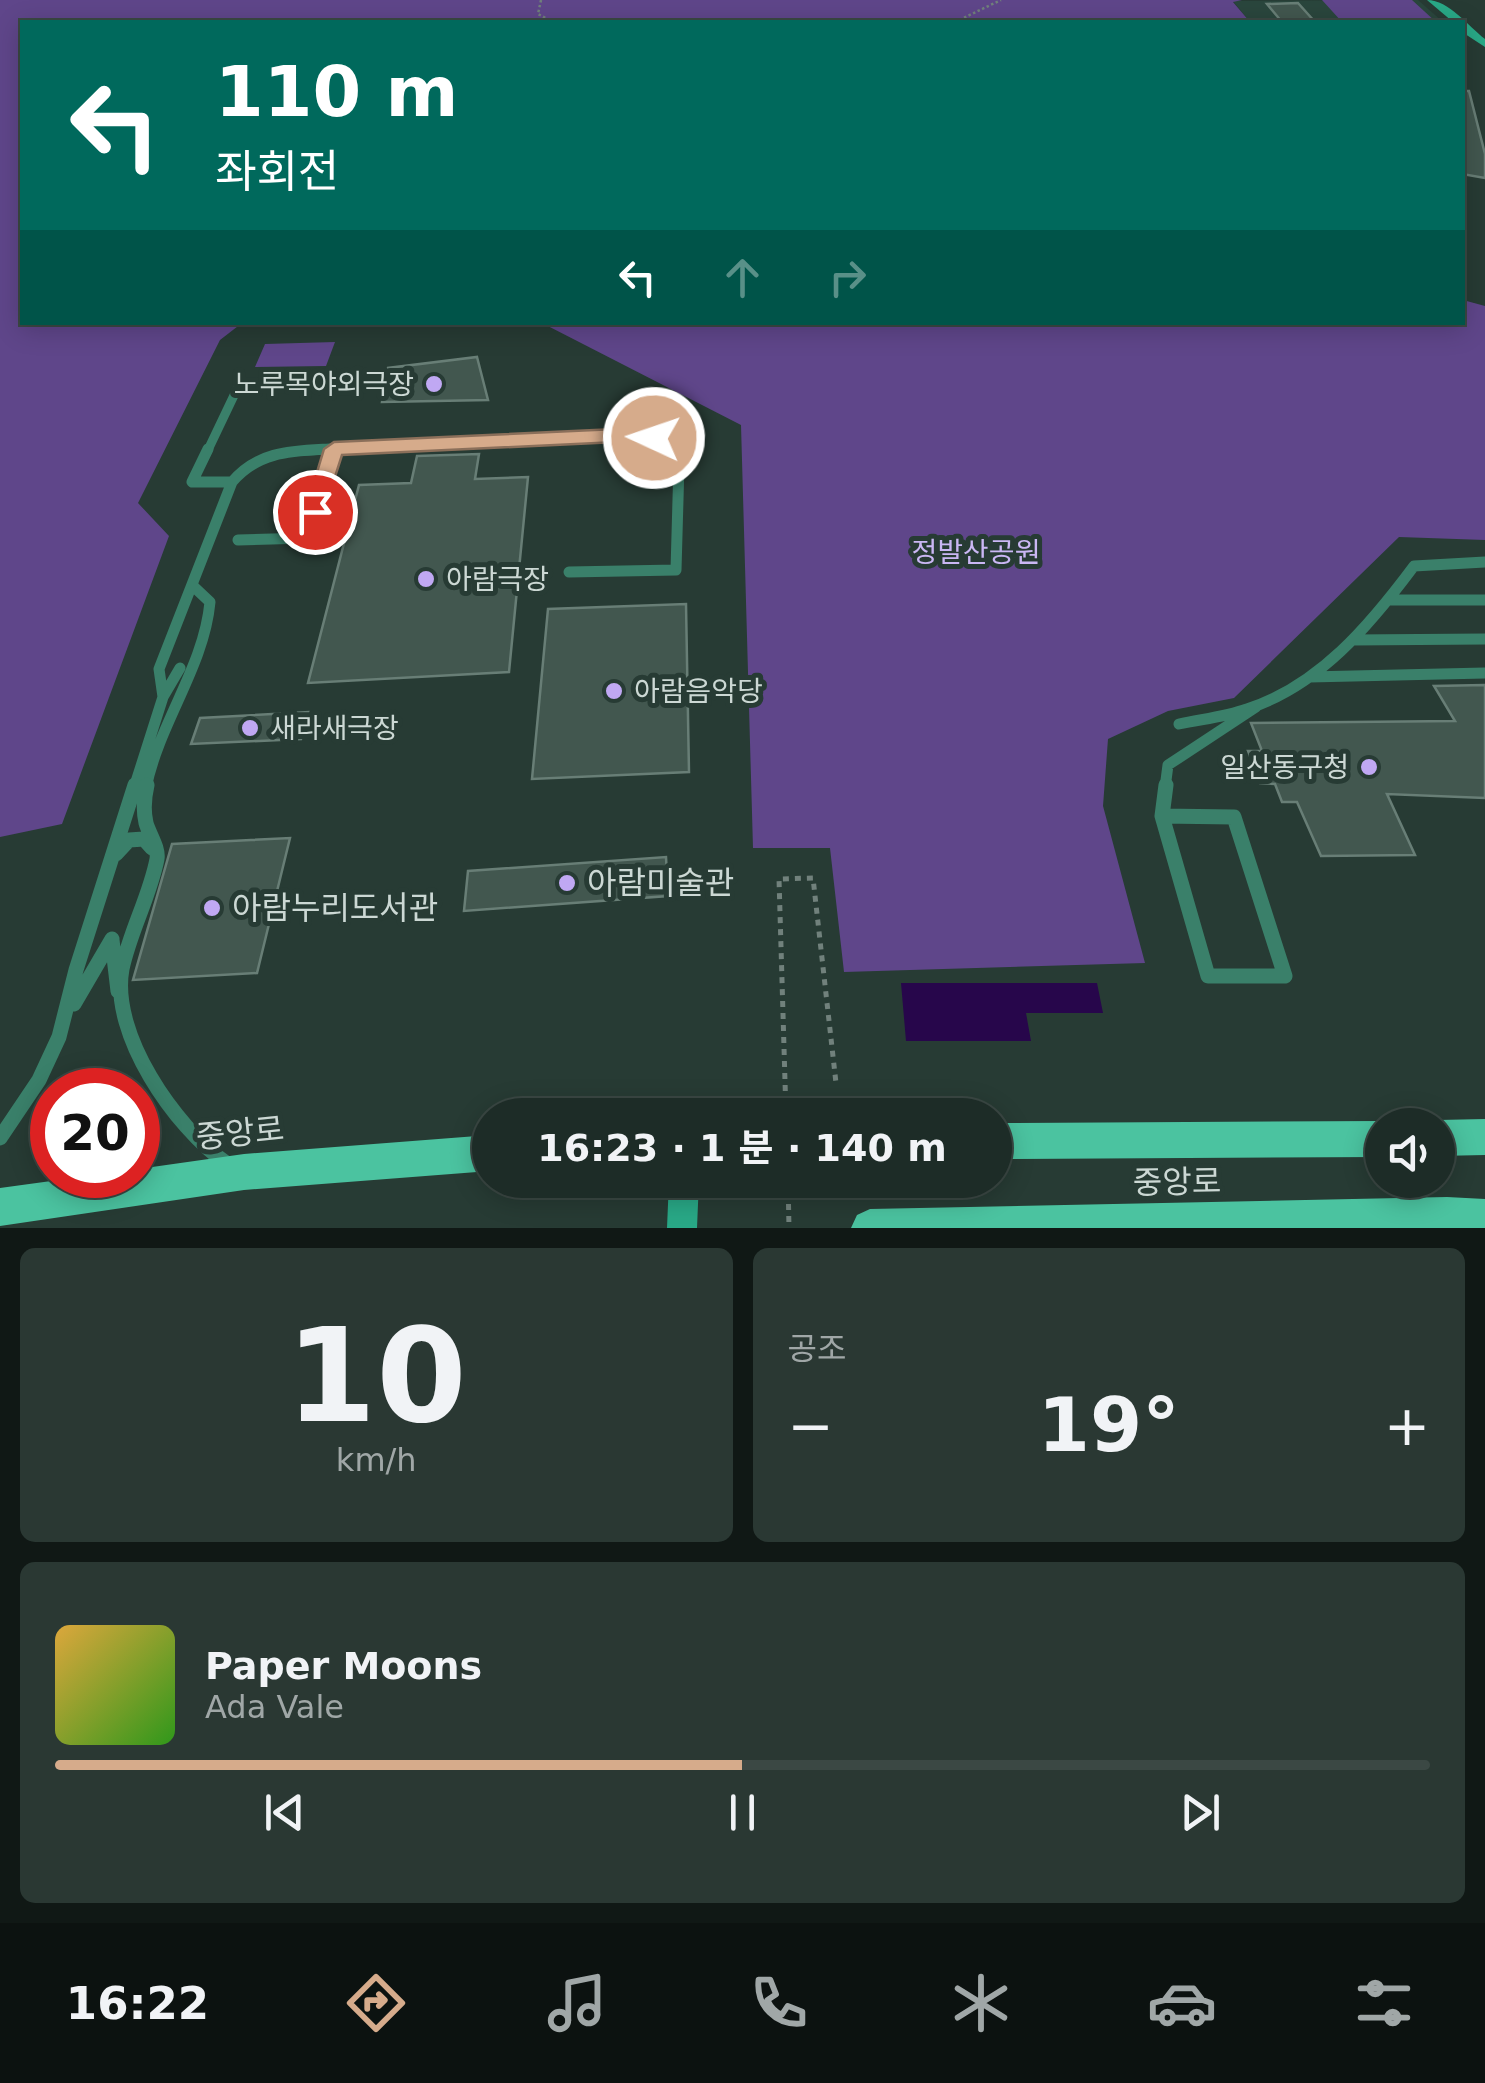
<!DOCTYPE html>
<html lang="ko">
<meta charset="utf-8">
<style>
:root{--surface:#1d2c27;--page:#2a3833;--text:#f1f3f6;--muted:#a0a7a7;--line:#3b4844;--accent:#d6ab8b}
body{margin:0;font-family:"DejaVu Sans","Noto Sans KR",sans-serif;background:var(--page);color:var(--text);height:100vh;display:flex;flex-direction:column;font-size:38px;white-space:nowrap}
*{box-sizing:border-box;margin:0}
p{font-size:32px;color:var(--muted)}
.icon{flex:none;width:55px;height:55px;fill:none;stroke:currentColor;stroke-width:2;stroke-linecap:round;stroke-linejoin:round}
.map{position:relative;height:1228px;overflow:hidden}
.side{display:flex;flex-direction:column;gap:20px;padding:20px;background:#101815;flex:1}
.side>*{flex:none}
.hud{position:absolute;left:20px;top:20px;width:1445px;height:305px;border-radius:0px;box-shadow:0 5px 25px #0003,0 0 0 2px var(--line);background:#00695c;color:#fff;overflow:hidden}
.buttons{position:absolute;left:1365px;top:1108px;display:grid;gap:20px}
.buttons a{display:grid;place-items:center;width:90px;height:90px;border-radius:50%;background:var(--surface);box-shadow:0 5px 25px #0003,0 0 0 2px var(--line);font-size:50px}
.speed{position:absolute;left:30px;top:1068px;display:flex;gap:20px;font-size:50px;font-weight:700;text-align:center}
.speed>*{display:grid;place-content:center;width:130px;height:130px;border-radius:50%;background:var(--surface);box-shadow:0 5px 25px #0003,0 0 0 2px var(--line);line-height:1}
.speed .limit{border:15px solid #d22;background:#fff;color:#111}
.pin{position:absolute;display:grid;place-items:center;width:85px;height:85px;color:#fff;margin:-42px;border:5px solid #fff;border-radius:50%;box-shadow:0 2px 10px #0007}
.me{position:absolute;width:110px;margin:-55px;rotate:273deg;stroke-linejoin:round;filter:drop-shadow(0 0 8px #0008)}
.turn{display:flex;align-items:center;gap:35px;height:210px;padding:0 30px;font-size:45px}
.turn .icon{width:130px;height:130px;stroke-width:2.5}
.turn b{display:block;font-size:70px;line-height:85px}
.lanes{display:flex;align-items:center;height:95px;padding:0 30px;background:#0003;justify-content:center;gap:50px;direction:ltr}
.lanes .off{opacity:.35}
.big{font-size:75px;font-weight:700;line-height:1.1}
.side .card{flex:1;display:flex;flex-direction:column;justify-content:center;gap:15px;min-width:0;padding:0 35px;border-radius:15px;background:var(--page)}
.side .dial{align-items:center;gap:0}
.dial b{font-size:130px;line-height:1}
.song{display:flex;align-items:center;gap:30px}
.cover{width:120px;height:120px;border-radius:15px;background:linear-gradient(135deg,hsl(40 70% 55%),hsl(110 70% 35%))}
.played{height:10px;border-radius:5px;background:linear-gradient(90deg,var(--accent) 50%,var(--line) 50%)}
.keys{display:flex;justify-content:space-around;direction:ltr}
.heat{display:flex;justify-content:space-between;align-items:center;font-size:55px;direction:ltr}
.side .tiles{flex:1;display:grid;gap:20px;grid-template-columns:1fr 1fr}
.card:last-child{grid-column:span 2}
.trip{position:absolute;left:472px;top:1098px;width:540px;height:100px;border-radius:50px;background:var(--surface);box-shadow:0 5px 25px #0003,0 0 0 2px var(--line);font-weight:700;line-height:100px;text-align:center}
.tabs{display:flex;height:160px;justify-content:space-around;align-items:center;background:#0c1210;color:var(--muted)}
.tabs .icon{width:70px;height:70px}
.tabs .selected{color:var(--accent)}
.tabs b{font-size:45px;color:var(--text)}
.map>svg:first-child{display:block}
.built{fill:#2a463d}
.green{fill:#5f468a}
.water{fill:#27064b}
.building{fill:#42574f;stroke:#687e76;stroke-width:2.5}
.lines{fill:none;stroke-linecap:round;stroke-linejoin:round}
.path-far1{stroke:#71817c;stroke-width:2.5;stroke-dasharray:2.5 2.5;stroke-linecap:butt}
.path{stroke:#71817c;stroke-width:5;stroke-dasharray:6 6;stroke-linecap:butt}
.service-far2{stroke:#3a806a;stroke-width:9}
.service-far1{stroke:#3a806a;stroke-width:11}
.service{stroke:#3a806a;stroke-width:15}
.secondary{fill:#29a987;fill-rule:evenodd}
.primary{fill:#4bc3a0;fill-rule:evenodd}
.path-bridge{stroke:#71817c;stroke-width:5;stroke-dasharray:6 6;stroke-linecap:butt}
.route{fill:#d6ab8b;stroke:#8b6f5a;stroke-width:2.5}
.poi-dot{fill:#c0a8f3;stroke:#273b34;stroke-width:4}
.labels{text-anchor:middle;stroke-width:10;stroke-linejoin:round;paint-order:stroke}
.poi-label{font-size:28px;fill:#ccd8d4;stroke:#273b34;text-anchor:start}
.park-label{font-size:28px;fill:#cab7f4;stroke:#273b34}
.near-poi-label{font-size:32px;fill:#ccd8d4;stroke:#273b34;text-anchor:start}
.near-street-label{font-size:32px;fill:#ccd8d4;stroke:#273b34}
</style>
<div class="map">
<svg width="1485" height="1228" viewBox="0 0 1485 1228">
<rect width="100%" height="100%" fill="#273b34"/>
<path class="built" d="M1418 0 1443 22H1250L1233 1Z"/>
<path class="green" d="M0 0H1242L1233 2 1250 22H22V322L242 323 220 340 138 503 169 536 62 824 0 837Z
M1322 0H1412L1436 22H1342Z
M1463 300 1485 306V540L1399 537 1234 698 1168 711 1108 739 1103 806 1145 963 844 972 830 848H753L741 425 542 323 1462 322Z
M335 342 326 366 255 367 265 344Z"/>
<path class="water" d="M901 983H1097L1103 1013H1026L1031 1041H906Z"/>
<path class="building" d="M1298 3 1315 22H1282L1267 4Z
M1462 91H1469L1485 154V178L1462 174Z
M477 357 488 400 382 402 388 368Z
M479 454 475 479 528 477 509 672 308 683 359 485 411 483 417 456Z
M686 604 689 772 532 779 548 609Z
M1485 685V798L1387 794 1415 855 1321 856 1297 802H1282L1275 784 1260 783 1248 751H1262L1251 723 1455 721 1434 686Z
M308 712 301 739 191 744 200 718Z
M290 838 257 973 133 980 172 844Z
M666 857 668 896 464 911 468 871Z"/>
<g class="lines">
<path class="path-far1" d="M541 0 538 14 553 22
M955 22 1001 0"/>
<path class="path" d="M786 1115 779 879 813 878 836 1083"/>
<path class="service-far2" d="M207 452 238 387H257
M288 452 638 434 672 452"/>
<path class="service-far1" d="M208 449 192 482H232
M238 540 307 538 334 449
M569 572 676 570 679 464 671 449
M1389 600H1485
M1352 640 1485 639
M1309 677 1485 673
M163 697 180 668
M1179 724C1202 719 1225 717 1247 709 1319 686 1370 625 1414 566L1485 562
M134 788 163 697 159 669 232 482C258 451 292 451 329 449
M146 788C159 723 204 667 210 602L193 586
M1165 788 1168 765 1256 707"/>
<path class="service" d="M147 785C144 798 143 810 146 823 149 834 159 848 157 859 150 896 130 931 122 969 110 1034 175 1127 226 1163
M1162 816 1234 817 1285 976H1208Z
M1162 816 1166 785
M116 854 129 840 144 839 152 848
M112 940 118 991
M74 1004 112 939
M0 1138 39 1080 59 1037 76 970 135 785"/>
<path class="secondary" d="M1427 0C1449 0 1468 26 1485 39V47L1462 32V22H1453Z
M669 1180H699L697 1228H667Z"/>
<path class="primary" d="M1485 1119V1155L1438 1156V1125H1426L1438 1120Z
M1382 1121 1391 1125H1382V1157L995 1159V1123Z
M490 1135V1171L244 1190 0 1226V1188L95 1175H138V1169L244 1154Z
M1447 1197 1485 1199V1228H851L857 1215 870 1209Z"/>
<path class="path-bridge" d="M788 1180 789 1228"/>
</g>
<path class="route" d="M638 428 660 434 663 438 654 445 638 441 342 455 322 517H308L305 512 324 449 334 442Z"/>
<g class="poi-dot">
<circle cx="434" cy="384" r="10"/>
<circle cx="426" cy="579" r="10"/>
<circle cx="614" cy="691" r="10"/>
<circle cx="250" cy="728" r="10"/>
<circle cx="1369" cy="767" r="10"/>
<circle cx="567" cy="883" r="10"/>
<circle cx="212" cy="908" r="10"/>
</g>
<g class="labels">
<g class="poi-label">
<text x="414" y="394" text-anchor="end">노루목야외극장</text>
<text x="446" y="589">아람극장</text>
<text x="634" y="701">아람음악당</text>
<text x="270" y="738">새라새극장</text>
<text x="1349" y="777" text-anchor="end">일산동구청</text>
</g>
<g class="park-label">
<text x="976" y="562">정발산공원</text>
</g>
<g class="near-poi-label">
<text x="587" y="894">아람미술관</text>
<text x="232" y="919">아람누리도서관</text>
</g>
<g class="near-street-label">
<text transform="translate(240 1133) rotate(-6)" y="11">중앙로</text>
<text transform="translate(1177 1182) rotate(-1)" y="11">중앙로</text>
</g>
</g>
</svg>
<div class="buttons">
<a><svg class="icon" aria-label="sound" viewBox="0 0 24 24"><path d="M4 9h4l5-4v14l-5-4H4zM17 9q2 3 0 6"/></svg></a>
</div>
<div class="speed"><div class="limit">20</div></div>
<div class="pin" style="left:315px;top:512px;background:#d93025"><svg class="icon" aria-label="arrive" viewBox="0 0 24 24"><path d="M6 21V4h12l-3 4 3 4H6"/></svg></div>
<svg class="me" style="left:654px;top:438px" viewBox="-20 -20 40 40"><circle r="17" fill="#d6ab8b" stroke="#fff" stroke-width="3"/><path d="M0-11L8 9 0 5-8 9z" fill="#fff"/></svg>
<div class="trip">16:23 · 1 분 · 140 m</div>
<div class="hud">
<div class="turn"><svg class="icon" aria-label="left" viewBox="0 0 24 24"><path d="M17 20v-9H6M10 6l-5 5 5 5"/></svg><div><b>110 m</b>좌회전</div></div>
<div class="lanes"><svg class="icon" aria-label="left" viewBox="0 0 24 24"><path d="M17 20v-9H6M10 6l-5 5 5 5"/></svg><svg class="icon off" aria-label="ahead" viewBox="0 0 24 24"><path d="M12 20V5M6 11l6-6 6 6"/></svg><svg class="icon off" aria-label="right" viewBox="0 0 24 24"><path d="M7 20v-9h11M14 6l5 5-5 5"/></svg></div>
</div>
</div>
<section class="side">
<div class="tiles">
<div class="card dial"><b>10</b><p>km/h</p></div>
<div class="card"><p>공조</p>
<div class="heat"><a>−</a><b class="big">19°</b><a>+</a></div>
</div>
<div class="card">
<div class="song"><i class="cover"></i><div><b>Paper Moons</b><p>Ada Vale</p></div></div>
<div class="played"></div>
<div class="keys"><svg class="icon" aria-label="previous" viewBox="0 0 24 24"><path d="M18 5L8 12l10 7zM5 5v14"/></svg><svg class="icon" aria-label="pause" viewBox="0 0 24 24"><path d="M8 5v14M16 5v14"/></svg><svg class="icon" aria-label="next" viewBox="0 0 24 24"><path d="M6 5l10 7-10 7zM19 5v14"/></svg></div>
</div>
</div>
</section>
<nav class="tabs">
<b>16:22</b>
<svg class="icon selected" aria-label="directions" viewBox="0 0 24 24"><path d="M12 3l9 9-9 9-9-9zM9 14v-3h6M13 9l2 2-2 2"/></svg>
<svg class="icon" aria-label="music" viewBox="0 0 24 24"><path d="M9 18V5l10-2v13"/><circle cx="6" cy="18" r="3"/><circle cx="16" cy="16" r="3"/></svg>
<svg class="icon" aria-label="phone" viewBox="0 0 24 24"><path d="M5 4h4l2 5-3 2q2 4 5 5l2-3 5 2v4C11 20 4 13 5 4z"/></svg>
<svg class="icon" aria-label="climate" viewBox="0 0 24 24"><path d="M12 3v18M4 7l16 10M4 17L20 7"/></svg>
<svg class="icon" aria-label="car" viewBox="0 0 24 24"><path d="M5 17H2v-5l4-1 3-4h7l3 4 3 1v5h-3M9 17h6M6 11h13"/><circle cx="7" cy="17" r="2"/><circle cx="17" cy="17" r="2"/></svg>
<svg class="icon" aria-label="filters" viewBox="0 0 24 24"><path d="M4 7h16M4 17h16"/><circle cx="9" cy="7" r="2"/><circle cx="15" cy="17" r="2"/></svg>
</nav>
